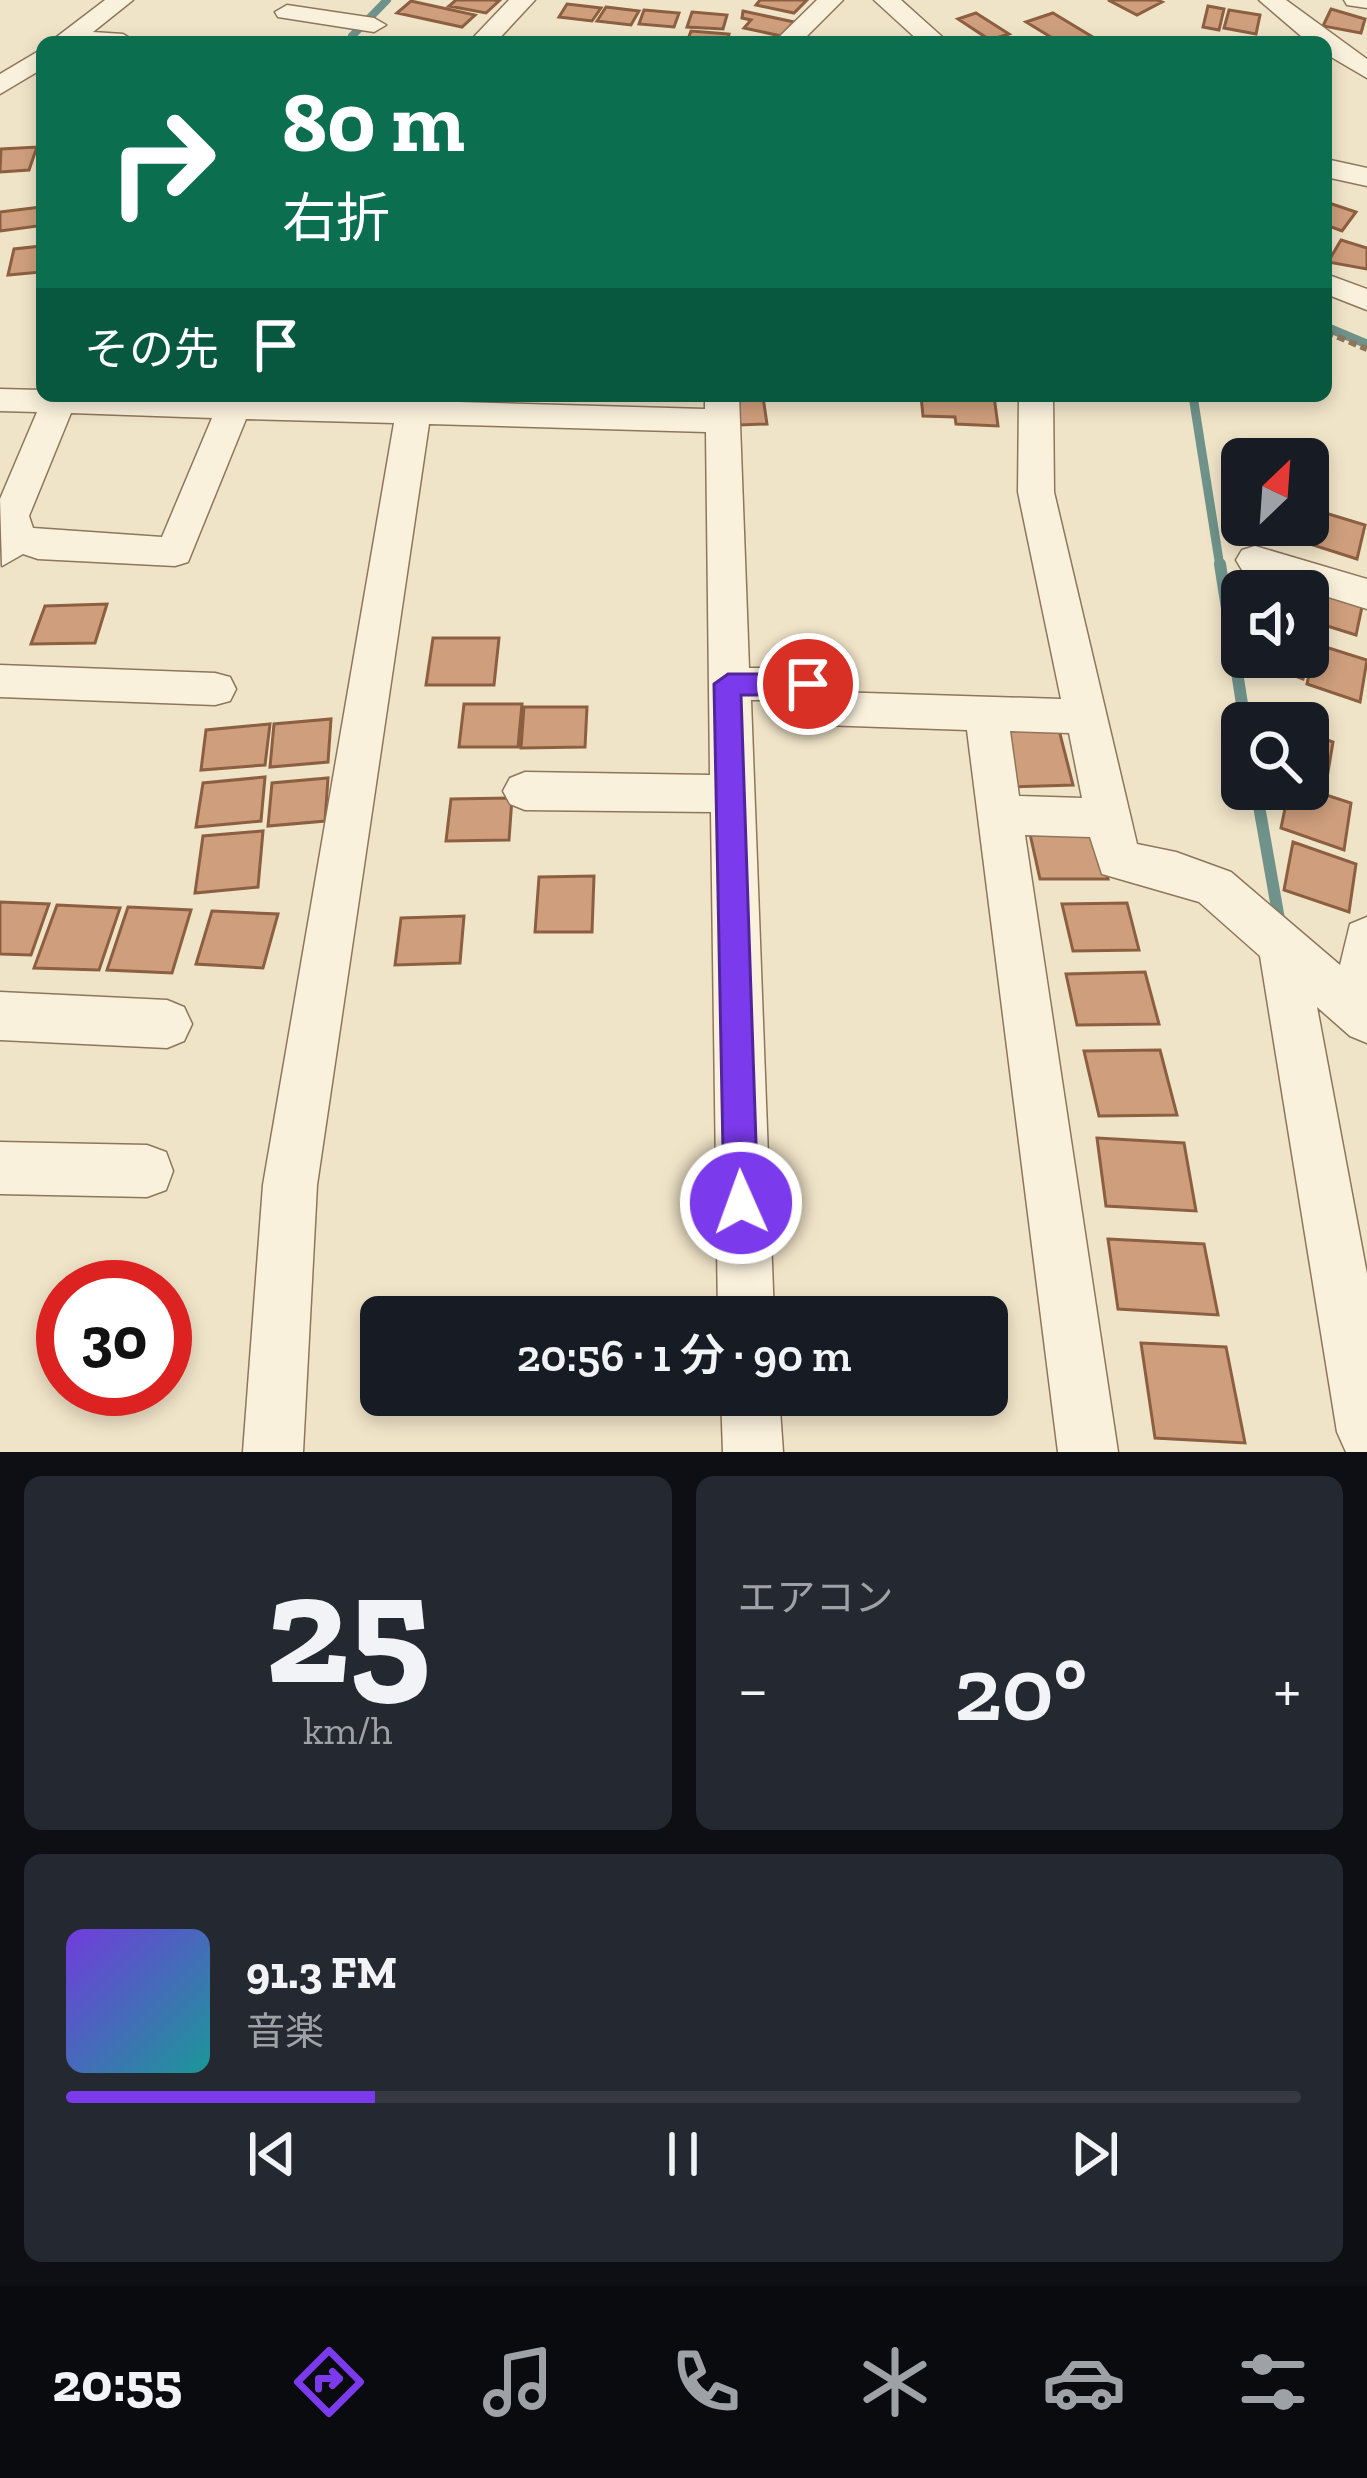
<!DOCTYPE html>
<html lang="ja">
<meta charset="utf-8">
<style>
:root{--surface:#171b24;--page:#242831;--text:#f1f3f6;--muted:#9ea1a6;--line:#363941;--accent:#7c3aed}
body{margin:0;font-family:"Zilla Slab","Noto Sans JP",serif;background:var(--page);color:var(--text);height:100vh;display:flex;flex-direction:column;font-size:45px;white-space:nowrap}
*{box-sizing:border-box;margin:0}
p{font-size:39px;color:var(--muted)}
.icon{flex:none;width:66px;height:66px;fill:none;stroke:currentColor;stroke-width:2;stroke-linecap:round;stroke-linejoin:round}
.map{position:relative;height:1452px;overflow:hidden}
.drawer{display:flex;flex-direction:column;gap:24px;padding:24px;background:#0d0f14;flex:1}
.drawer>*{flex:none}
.top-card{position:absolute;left:36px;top:36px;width:1296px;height:366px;border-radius:18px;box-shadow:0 6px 18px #0003;background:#0b6e4f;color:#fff;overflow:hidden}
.needle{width:78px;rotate:25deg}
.fabs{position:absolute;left:1221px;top:438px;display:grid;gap:24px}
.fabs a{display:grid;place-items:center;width:108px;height:108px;border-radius:18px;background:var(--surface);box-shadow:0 6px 18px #0003;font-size:60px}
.speed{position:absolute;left:36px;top:1260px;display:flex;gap:24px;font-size:60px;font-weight:700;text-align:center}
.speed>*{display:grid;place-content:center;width:156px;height:156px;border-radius:50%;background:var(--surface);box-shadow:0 6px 18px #0003;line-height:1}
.speed .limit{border:18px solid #d22;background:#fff;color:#111}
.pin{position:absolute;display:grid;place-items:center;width:102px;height:102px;color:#fff;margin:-51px;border:6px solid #fff;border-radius:50%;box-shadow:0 3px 12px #0007}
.me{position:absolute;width:132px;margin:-66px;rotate:358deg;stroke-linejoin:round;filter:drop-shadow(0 0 9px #0008)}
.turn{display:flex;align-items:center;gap:42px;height:252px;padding:0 48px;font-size:54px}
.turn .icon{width:156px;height:156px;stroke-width:2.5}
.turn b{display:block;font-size:84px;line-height:102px}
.then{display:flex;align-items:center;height:114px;padding:0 48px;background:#0003;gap:24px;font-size:45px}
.big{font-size:90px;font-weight:600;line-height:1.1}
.drawer .widget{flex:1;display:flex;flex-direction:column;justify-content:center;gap:18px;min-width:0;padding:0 42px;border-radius:18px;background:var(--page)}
.drawer .dial{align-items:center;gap:0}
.dial b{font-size:156px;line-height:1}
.song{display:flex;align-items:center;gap:36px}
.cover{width:144px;height:144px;border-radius:18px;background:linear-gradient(135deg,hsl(260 70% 55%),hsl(180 70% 35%))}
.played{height:12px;border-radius:6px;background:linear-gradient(90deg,var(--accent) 25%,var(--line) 25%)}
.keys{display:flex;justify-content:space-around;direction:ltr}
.heat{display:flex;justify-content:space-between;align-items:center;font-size:66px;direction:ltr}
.drawer .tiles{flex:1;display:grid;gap:24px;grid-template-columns:1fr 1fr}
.widget:last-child{grid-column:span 2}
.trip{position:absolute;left:360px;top:1296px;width:648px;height:120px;border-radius:18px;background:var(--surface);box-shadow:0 6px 18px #0003;font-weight:600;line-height:120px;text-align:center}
.dock{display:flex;height:192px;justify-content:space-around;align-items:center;background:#090b0e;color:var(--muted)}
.dock .icon{width:84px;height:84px}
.dock .active{color:var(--accent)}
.dock b{font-size:54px;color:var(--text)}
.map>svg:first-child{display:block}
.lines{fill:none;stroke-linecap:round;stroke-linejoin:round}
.stream-far2{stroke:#6f938a;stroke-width:8}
.stream-far1{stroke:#6f938a;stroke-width:9}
.stream{stroke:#6f938a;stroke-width:12}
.building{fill:#cf9f7d;stroke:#8d5f41;stroke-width:3}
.street-casing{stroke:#8d765c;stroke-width:3}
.path{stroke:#8d765c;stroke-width:6;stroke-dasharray:8 4.5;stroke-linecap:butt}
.street{fill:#faf1dc;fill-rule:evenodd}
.route{fill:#7c3aed;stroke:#51269a;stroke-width:3}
</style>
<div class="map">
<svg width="1367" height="1452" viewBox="0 0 1367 1452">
<rect width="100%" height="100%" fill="#f0e4c8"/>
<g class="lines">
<path class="stream-far2" d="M352 36 387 0"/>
<path class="stream-far1" d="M1326 327 1367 344
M1193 396 1220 567"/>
<path class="stream" d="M1220 564 1245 723
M1256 789 1280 925"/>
</g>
<path class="building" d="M456 0H494L499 1 486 13 449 6Z
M760 0H807L794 13 756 5Z
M1108 0H1157L1162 2 1137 15Z
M411 1 475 15 462 27 397 13Z
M567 4 601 8 592 21 559 17Z
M1208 6 1224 9 1219 30 1203 27Z
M606 7 639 11 631 25 597 21Z
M1331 9 1365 19 1361 33 1323 26Z
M644 10 679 13 674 27 639 24Z
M1229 10 1260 15 1256 34 1224 28Z
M743 11 794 22 781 36 744 28 751 20 742 18Z
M692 12 727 15 723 29 687 27Z
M976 13 1009 34 990 40 958 19Z
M1053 13 1101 42H1059L1026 22Z
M691 31 729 34 727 42H687Z
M37 147 29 170 0 172 1 149Z
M1326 202 1356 212 1342 231 1326 225Z
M41 207 38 226 0 231V212Z
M1341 240 1367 248V269L1328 262Z
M42 246V272L8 275 14 249Z
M921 396H994L998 426 956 424 955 417 923 416Z
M763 397 767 424 740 425 737 399Z
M1322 512 1365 525 1357 559 1313 545Z
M1246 568 1297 584 1296 591H1242V606L1235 604Z
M1312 586 1363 602 1356 635 1308 620Z
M107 604 95 643 31 644 45 606Z
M433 638H499L494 685H426Z
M1316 644 1367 660 1360 702 1307 684Z
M1244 657H1308L1303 679Z
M464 704H522L518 747H459Z
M524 707H587L585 747 521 748Z
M331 719 328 762 270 767 274 724Z
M270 724 265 765 201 770 206 730Z
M1058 726 1073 785 1010 787 998 727Z
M1308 733 1333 742 1327 778 1308 771Z
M265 777 261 821 196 827 203 783Z
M328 778 325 821 268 826 272 783Z
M1289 789H1308L1351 803 1344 850 1281 828Z
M512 798 509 840 446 841 451 799Z
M263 831 258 887 195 893 203 836Z
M1096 833 1108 879H1040L1030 834Z
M1293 842 1356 864 1349 912 1284 890Z
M594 876 592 932H535L539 877Z
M0 902 49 904 31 955 0 954Z
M1127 903 1139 950 1073 951 1062 904Z
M57 905 120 908 99 970 34 968Z
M128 907 191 910 172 973 107 970Z
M212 911 278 914 263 968 196 964Z
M464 916 460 963 395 965 401 918Z
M1145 972 1159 1024 1077 1025 1066 974Z
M1160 1050 1177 1115 1099 1116 1084 1051Z
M1097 1138 1184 1143 1196 1211 1106 1206Z
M1108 1239 1204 1244 1218 1315 1118 1309Z
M1141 1343 1226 1347 1245 1443 1155 1438Z"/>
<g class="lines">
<g class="street-casing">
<path id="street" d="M105 0H133L93 32 123 34 136 42H50Z
M509 0H535L496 42H469Z
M817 0H843L801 42H774Z
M874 0H901L948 42H920Z
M1259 0H1286L1367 59V78L1326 54V42H1308Z
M1344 0H1367V8L1347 5Z
M287 5 374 18 386 25 374 32 278 17 275 12Z
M42 49V69L0 94V74Z
M1326 159 1367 168V186L1326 177Z
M1326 274 1367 289V310L1326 294Z
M0 389 42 390V396L390 400 389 396H423L424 401 705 409V396H739L749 668H808L822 672 834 692 1061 699 1018 492 1019 396H1053L1054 492 1137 844 1176 852 1231 872 1340 965 1350 924 1367 917V1043L1350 1036 1317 1007 1367 1274V1452H1346L1337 1432 1260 956 1199 902 1102 874 1090 837 1025 835 1118 1452H1058L967 730 822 725 807 720 796 700H751L774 1317H718L711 812 525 810 510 804 503 791 510 778 525 772 710 775 706 432 429 424 317 1185 303 1452H243L263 1185 394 423 246 419 188 562 175 566 38 559 23 554 2 566 0 499 37 412 0 411ZM71 413 212 418 162 537 33 528 29 516ZM1010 731 1069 733 1082 798 1019 796Z
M1255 546 1367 579V609L1242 570 1236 560 1242 550Z
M0 665 215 673 230 677 236 689 230 701 215 705 0 697Z
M0 992 167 1000 184 1007 192 1024 184 1041 167 1048 0 1040Z
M0 1142 147 1145 166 1152 173 1171 166 1190 147 1197 0 1194Z
M721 1395H779L783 1452H723Z"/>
</g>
<path class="path" d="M1326 332 1367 349"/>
<use href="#street" class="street"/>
</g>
<path class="route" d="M728 674H808L821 684 808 695H741L758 1203 753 1215 741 1220 729 1215 724 1203 714 684Z"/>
</svg>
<div class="fabs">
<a><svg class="needle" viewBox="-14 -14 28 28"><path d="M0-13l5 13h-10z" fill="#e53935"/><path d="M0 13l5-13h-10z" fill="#9ea1a6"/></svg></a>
<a><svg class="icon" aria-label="sound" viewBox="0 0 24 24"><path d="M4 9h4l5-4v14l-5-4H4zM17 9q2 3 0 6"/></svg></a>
<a><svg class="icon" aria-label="search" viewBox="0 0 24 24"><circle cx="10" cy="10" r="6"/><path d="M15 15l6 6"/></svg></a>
</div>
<div class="speed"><div class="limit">30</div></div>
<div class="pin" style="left:808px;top:684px;background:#d93025"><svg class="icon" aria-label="arrive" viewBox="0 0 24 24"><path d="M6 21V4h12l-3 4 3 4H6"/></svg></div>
<svg class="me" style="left:741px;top:1203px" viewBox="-20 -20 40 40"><circle r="17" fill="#7c3aed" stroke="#fff" stroke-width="3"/><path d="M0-11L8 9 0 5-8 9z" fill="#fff"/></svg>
<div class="trip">20:56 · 1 分 · 90 m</div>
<div class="top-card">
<div class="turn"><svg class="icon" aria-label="right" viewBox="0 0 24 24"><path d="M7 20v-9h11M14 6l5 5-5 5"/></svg><div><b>80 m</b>右折</div></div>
<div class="then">その先<svg class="icon" aria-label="arrive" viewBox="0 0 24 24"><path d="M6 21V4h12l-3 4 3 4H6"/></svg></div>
</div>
</div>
<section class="drawer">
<div class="tiles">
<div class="widget dial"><b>25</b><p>km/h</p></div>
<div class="widget"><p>エアコン</p>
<div class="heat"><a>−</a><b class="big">20°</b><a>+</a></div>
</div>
<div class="widget">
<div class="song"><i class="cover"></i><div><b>91.3 FM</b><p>音楽</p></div></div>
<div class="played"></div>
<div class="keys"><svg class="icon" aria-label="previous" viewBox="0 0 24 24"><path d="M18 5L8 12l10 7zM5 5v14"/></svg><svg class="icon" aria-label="pause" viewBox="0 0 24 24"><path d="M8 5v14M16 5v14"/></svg><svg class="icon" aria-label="next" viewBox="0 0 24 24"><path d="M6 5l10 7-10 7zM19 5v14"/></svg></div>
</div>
</div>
</section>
<nav class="dock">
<b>20:55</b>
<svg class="icon active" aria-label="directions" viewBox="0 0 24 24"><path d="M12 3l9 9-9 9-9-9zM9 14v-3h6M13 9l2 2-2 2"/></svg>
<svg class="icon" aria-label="music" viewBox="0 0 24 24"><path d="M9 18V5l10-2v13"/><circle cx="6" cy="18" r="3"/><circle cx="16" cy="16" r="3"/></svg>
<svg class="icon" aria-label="phone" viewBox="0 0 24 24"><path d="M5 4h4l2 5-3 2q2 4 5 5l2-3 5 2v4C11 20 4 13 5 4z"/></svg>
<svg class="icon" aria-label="climate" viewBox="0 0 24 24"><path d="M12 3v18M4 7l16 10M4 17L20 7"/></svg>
<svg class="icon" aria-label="car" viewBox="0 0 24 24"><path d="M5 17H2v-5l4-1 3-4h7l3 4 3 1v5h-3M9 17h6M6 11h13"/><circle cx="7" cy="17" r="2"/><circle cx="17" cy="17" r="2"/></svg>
<svg class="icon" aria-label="filters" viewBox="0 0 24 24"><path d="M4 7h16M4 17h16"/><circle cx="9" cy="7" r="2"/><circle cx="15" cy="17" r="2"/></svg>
</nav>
